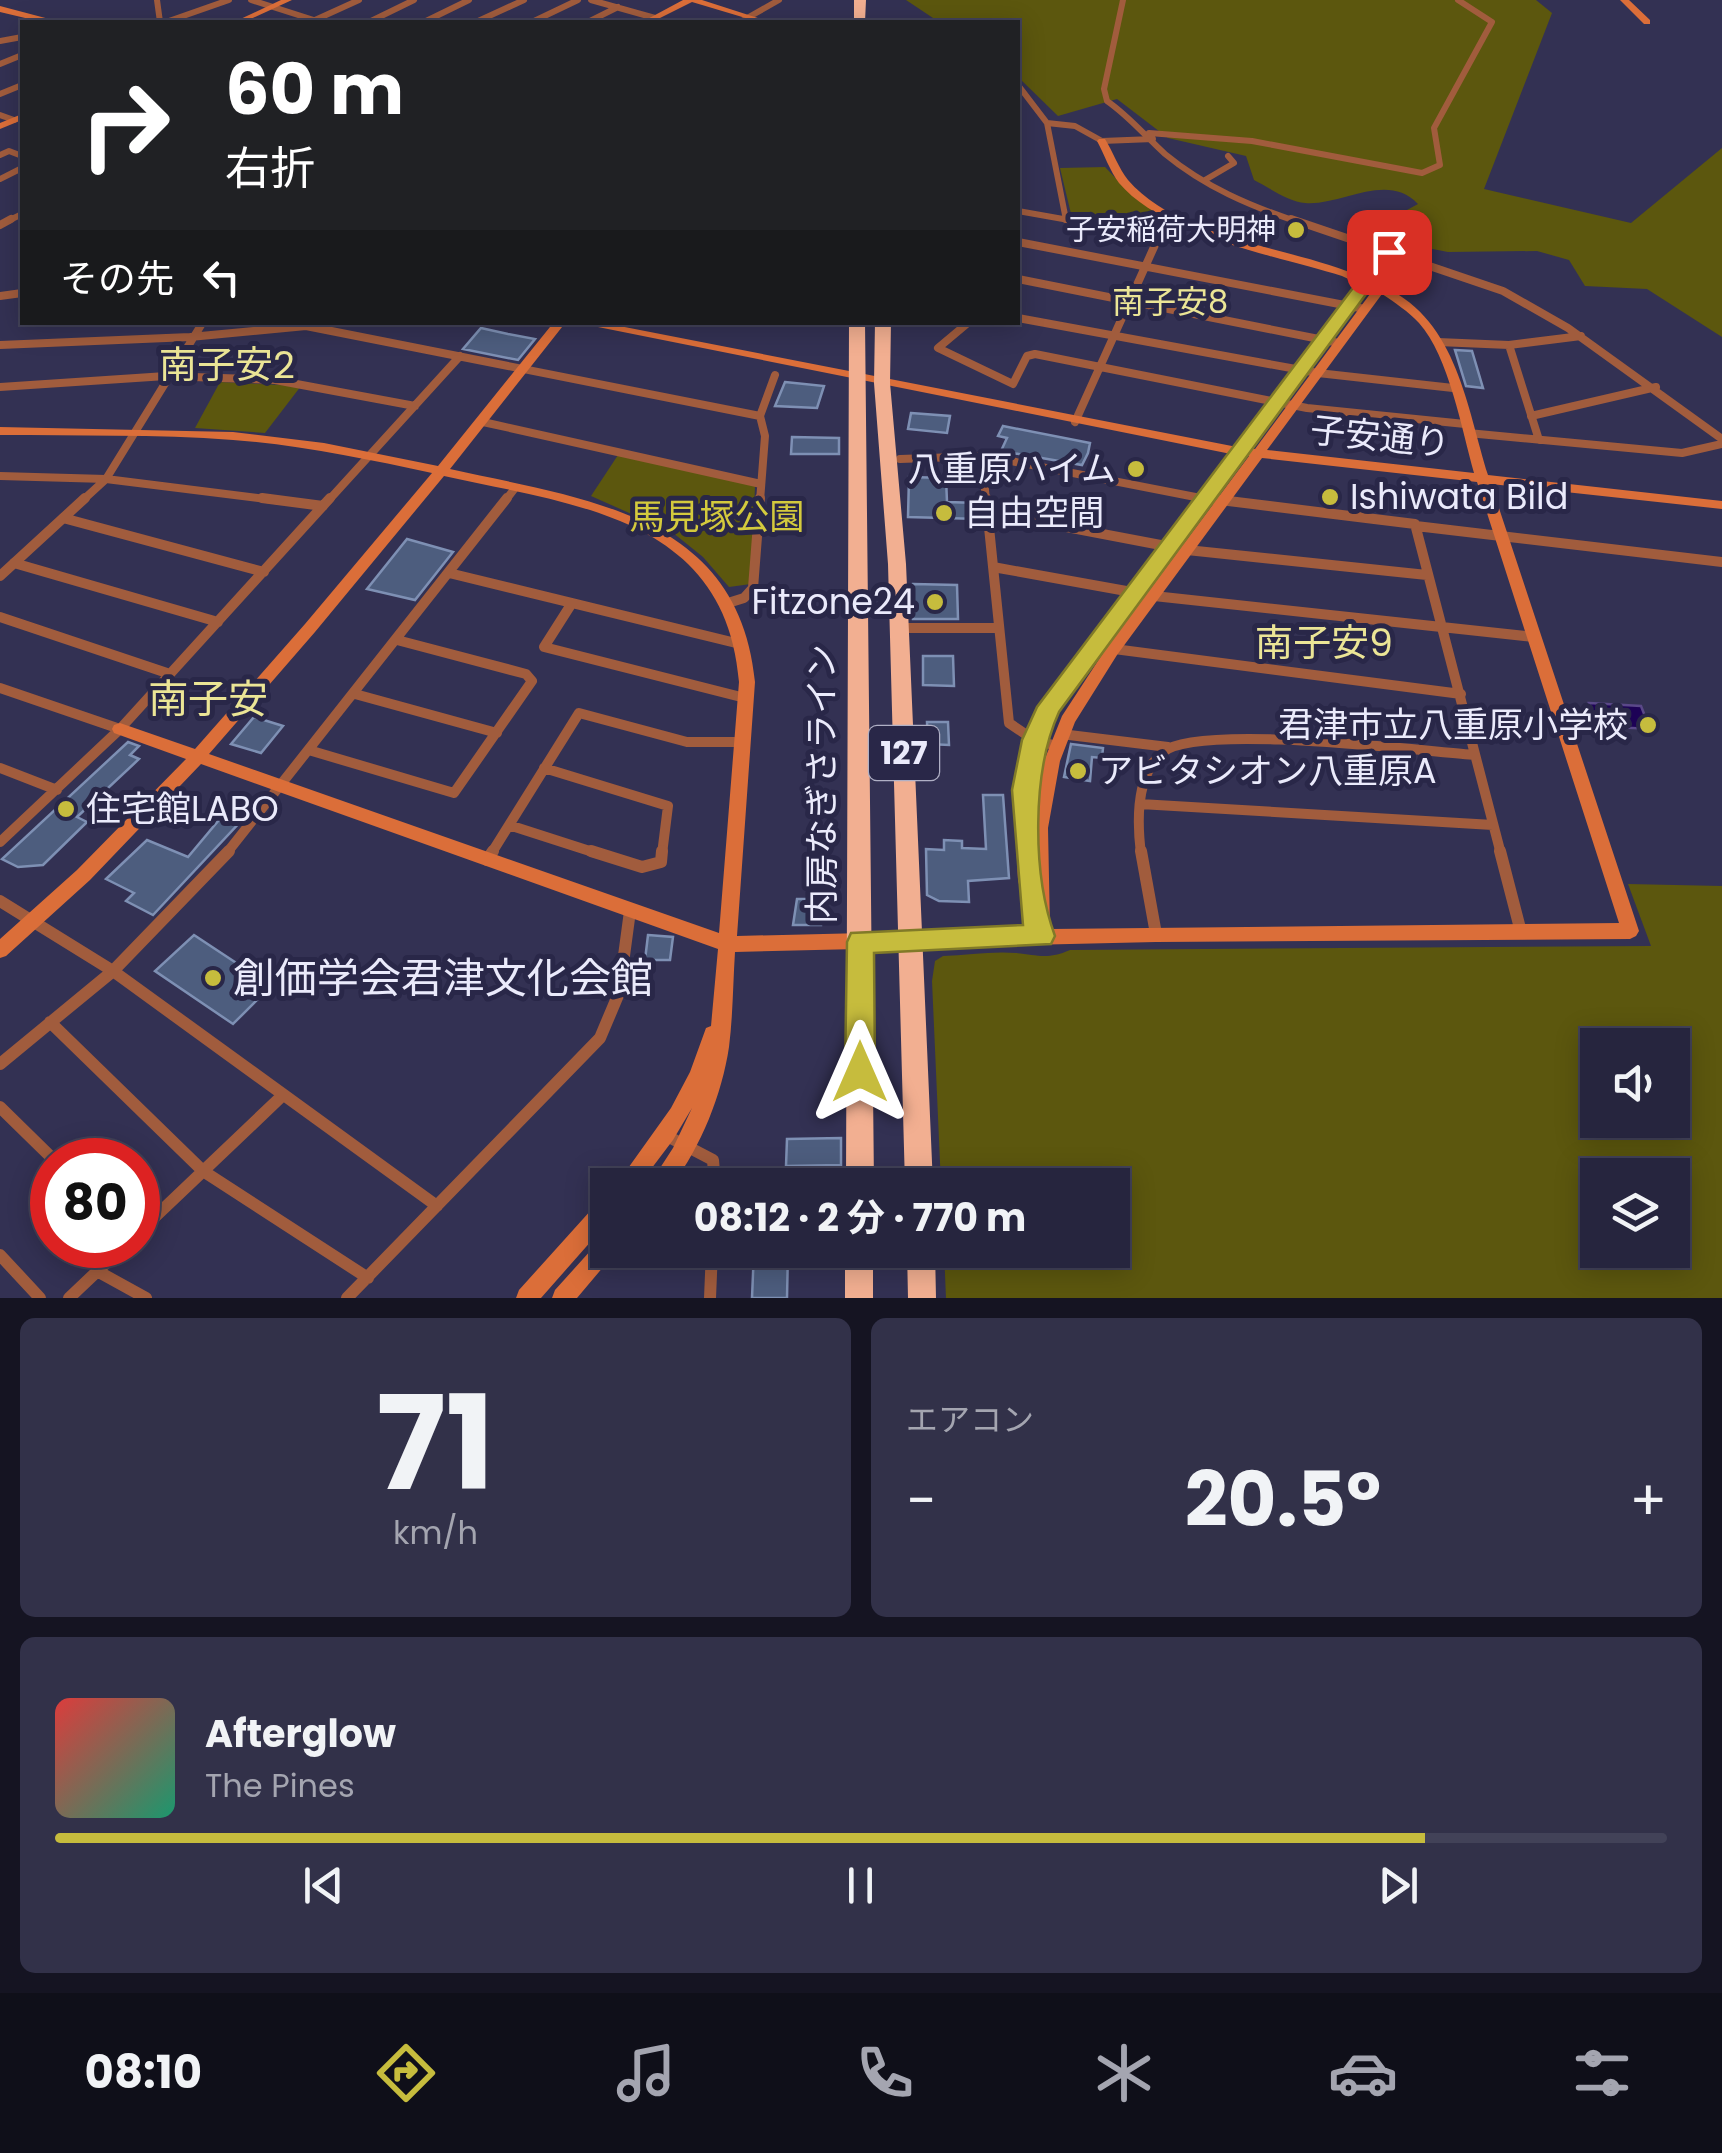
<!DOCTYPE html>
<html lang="ja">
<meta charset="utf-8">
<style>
:root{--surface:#26253e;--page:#323149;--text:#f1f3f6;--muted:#a4a5b0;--line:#424258;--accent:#c6bc3d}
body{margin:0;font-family:Poppins,"Noto Sans JP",sans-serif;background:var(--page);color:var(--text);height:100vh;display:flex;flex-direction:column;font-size:38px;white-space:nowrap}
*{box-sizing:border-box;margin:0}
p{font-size:32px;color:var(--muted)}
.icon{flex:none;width:55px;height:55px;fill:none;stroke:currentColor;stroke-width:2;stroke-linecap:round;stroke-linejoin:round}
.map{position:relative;height:1298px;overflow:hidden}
.sheet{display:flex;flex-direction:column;gap:20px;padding:20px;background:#151422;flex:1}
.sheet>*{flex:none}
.top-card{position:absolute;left:20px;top:20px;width:1000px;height:305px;border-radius:0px;box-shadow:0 5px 25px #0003,0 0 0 2px var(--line);background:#202124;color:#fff;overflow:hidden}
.fabs{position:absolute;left:1580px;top:1028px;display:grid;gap:20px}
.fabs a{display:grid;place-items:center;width:110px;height:110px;border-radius:0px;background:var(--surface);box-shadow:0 5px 25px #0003,0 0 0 2px var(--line);font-size:50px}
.speed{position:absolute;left:30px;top:1138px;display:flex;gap:20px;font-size:50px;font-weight:700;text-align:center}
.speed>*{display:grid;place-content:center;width:130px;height:130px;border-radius:50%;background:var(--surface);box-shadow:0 5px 25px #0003,0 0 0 2px var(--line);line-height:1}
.speed .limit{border:15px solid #d22;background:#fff;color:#111}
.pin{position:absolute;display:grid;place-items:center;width:85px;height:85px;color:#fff;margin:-42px;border-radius:20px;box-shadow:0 5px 15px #0006}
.me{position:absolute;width:110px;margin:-55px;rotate:0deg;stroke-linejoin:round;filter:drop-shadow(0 0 8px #0008)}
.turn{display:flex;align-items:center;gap:35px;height:210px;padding:0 40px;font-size:45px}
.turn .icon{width:130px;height:130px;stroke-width:2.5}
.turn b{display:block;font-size:70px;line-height:85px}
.then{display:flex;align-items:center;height:95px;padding:0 40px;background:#0003;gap:20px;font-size:38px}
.big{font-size:75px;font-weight:700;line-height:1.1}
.sheet .widget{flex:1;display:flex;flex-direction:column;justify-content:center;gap:15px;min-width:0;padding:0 35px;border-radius:15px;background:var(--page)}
.sheet .dial{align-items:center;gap:0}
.dial b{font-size:130px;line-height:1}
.song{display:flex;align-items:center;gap:30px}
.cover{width:120px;height:120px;border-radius:15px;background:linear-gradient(135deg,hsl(0 70% 55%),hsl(160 70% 35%))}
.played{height:10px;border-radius:5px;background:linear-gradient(90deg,var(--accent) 85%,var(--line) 85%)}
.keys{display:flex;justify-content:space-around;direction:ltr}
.heat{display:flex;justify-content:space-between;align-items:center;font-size:55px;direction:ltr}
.sheet .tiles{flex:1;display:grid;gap:20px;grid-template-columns:1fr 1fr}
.widget:last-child{grid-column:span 2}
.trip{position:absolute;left:590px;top:1168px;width:540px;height:100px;border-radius:0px;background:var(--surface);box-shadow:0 5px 25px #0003,0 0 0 2px var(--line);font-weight:700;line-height:100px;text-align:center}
.tabs{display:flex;height:160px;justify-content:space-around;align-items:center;background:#0f0f19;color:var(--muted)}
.tabs .icon{width:70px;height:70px}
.tabs .selected{color:var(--accent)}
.tabs b{font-size:45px;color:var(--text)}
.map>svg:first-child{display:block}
.green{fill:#5c570e;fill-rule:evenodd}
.water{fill:#1d0256;stroke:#5a4888;stroke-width:2.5}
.building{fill:#4d5d7e;stroke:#7e90b4;stroke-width:2.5}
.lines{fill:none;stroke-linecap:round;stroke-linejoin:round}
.street-far3{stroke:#a15c3d;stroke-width:6}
.street-far2{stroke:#a15c3d;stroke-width:8}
.street-far1{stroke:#a15c3d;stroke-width:10}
.street{stroke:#a15c3d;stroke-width:12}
.secondary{fill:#db6e39;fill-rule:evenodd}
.highway{fill:#f2af91;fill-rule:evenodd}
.route{fill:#c6bc3d;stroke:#817a28;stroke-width:2.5}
.poi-dot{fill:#c6bc3d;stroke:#292748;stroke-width:4}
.labels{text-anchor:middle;stroke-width:10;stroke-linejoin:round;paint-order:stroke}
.far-poi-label{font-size:30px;fill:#eaeafb;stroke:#292748;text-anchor:end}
.far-neighbourhood-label{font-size:32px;fill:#ebe596;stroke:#292748}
.shield{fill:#292748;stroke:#b0b0c5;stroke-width:2.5}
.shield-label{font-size:32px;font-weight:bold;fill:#eaeafb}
.street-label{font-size:35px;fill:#eaeafb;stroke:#292748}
.poi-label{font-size:35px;fill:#eaeafb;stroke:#292748;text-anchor:start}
.park-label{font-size:35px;fill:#d4ca3d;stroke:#292748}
.neighbourhood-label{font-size:38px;fill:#ebe596;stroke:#292748}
.quarter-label{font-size:40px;fill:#ebe596;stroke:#292748}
.near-poi-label{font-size:42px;fill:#eaeafb;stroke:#292748;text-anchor:start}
</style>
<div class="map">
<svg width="1722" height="1298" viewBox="0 0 1722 1298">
<rect width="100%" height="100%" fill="#333153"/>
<path class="green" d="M906 0H1536L1552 13 1484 189 1631 223 1722 148V337L1647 289 1585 286 1569 260 1537 251 1448 252 1361 235 1418 204C1387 171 1342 206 1305 203 1289 202 1268 187 1254 180L1246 156 1168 138 1117 99 1058 116 1018 77V22H939Z
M1105 167 1131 194 1180 223V228L1165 235 1072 218 1060 168Z
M220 382 301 386 265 433 195 428Z
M618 455 755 486 751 584 729 587 703 557 672 532 591 496Z
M1628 884 1722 886V1298H946L944 1250H1112V1185H941L932 981 935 961 943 956C967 955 993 951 1016 953 1038 955 1047 960 1070 950L1651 946ZM1598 1045H1672V1120H1598ZM1598 1175H1672V1250H1598Z"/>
<path class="water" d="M1589 703 1641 706 1650 729 1597 726Z"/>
<path class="building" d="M481 328 508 334 535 339 518 360 463 349Z
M1455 350 1472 351 1483 388 1466 386Z
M785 382 824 386 817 408 775 406Z
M911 413 950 416 947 433 908 429Z
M1003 426 1090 443 1088 453 1082 465 1001 451 1007 438 998 436Z
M792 437 839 438V454H791Z
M909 477 946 478 947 502 978 503 979 519 908 517Z
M407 539 453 552 415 600 367 589Z
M913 584 957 585 958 619H913Z
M923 656H953L954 686 923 685Z
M254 717 283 726 261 753 231 744Z
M927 722H948L949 745 928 744Z
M128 742 139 746 130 755 139 759 77 817 87 822 43 865 18 867 2 859Z
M1071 744 1103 748 1102 758 1092 757 1090 781 1064 777Z
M983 795H1003L1009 878 968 881 969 902 939 901 927 895 926 849 944 850V840L962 841V848L986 849Z
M224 814 242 820 153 915 126 901 134 893 106 879 147 840 188 857Z
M797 899H821V925H793Z
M194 935 271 986 233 1024 155 971Z
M648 935 673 937 670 960H645Z
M841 1138V1165L786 1166 787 1139Z
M754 1250H788L787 1298H752Z"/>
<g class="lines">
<path class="street-far3" d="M157 0 160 22
M251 0 320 22
M591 0 655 18
M1123 0 1104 89 1107 101C1130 117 1145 136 1165 154 1205 187 1250 206 1298 222
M315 20 359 0
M166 22 229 0
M369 22 414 0
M424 22 469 0
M476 22 524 0
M532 22 578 0
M588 22 618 7
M740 22 779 0
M0 41 22 37
M0 64 22 55
M1018 85 1047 123 1075 126 1102 141 1153 139
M0 94 22 85
M0 115 14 120
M1047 123 1066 220
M1149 133 1252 141 1422 173 1440 165 1434 128 1492 22 1458 0
M0 155 9 151 22 156
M0 179 22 168
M1205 180 1234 163 1228 156
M1018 211 1080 222
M6 222 22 214"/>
<path class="street-far2" d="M1066 219 1159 236 1075 422
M1291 219 1503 291 1568 328 1722 439
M0 225 11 219
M1018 242 1365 309
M1018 279 1339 343
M0 296 22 293
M1018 318 1318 373 1453 388
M969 322 938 348 1013 384 1027 356 1035 354 1307 408 1465 424
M1438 342 1509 345 1581 336
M0 345 190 337 306 326 760 416
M1509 345 1539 440
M0 387 166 376 275 380 415 406
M1531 416 1656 387
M483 422 761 484
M1468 433 1682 453 1722 444
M982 457 986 501
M900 459 985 456 1216 501
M0 476 106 479 282 501
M82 501 106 479 203 322
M328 501 460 356
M505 501 515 488
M760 501 765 436 760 416 775 375"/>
<path class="street-far1" d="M262 498 323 506
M986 498 1009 723 1034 740 1057 746
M1204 498 1415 524 1501 854
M987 512 1187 550 1427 575
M63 518 264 572
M1416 526 1722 562
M14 563 218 622
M993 567 1154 596 1534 637
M449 573 740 644
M0 576 85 498
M572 603 544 647 745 698
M728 603 744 598 753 588 760 498
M0 617 170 674
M908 628H999
M1091 646 1461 694
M0 688 120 729
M355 694 497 733
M1061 734 1168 747
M312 751 454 793 532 681 526 674 397 640
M0 768 57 790
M544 768 668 806 662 854
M1140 804 1493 825
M509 825 599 854
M0 842 120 729 330 498
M226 854 507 498
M491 854 579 713 687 742H742
M1141 854C1137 822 1135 775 1163 752 1198 723 1421 751 1475 755"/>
<path class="street" d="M591 851 642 867 661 862 662 851
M1141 851 1156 934
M1500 851 1521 932
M487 860 493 851
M0 901 113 971 437 1206
M50 1022 203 1171 368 1278
M0 1064 113 971 229 851
M0 1107 54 1160
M667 1136 713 1160 715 1185
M138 1233 283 1095
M0 1255 40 1298
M97 1271 146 1298
M69 1298 125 1245
M347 1298 600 1038 619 993 630 911
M710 1298 712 1250"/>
<path class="secondary" d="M281 0H292L244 22H234Z
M683 0H702L770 22H759L692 2 652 22H642Z
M1620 0H1629L1650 20V24H1644Z
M0 6 53 20 54 22H42L0 12Z
M22 114V120L0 129V123Z
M1099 139H1105C1113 152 1119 169 1128 180 1181 241 1293 246 1364 278L1385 250H1393L1394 252 1373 281 1378 284 1399 255H1407L1409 257 1386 288C1457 321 1467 408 1488 475L1722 501V509L1491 484 1639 931 1636 936 1630 939 1156 942 735 952C733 983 733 1015 729 1047 722 1094 701 1147 672 1185H649L673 1148 692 1108 673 1140 639 1185H616L671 1108 690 1072 706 1028 711 1026 718 949 201 764 90 880 6 956 0 958V939L77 870 186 759 114 733 112 729 114 725 120 723 195 749 305 624 432 473C366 459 300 445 233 440 155 434 78 436 0 435V427L233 432 324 443 438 466 554 322H566L450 469C583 499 739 513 755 682L737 936 1030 929 1018 880 1015 820 1023 761 1041 707 1231 454 573 322H599L1237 447 1359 284 1342 276C1277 256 1164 236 1119 183 1110 171 1104 154 1097 141ZM1368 288 1373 290 1255 449 1249 448ZM1382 294C1394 302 1409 312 1419 323 1449 356 1462 431 1474 473L1267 450ZM1244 456H1249L1107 647 1062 716 1044 761 1032 827 1039 761 1056 709ZM1262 458 1477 482 1619 923 1050 929 1048 828 1060 761 1075 722 1117 655ZM444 476C574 505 726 517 739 682L719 933 209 754 315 632Z
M608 1196V1222L541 1298H516L519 1290 601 1199Z
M608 1236V1250H617L615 1253 577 1298H552L555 1290 601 1239Z"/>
<path class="highway" d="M854 0H866L865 22H854Z
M849 322H865L874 1185H846Z
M875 322H891L890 383 906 564 933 1185H905L888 564 874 383Z
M845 1250H873V1298H845Z
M907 1250H935L936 1298H908Z"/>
</g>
<path class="route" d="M1383 248 1397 252 1059 712C1032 771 1032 874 1055 936L1051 944 874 953 875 1072 870 1082 860 1086 850 1082 845 1072 847 942 851 933 1023 925 1012 790 1022 740 1037 707Z"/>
<g class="poi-dot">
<circle cx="1296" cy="230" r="10"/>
<circle cx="1136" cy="469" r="10"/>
<circle cx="1330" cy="497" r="10"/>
<circle cx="944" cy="513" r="10"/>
<circle cx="935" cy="602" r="10"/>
<circle cx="1648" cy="725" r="10"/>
<circle cx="1078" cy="771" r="10"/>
<circle cx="66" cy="809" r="10"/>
<circle cx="213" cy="978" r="10"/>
</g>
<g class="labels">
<g class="far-poi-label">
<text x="1276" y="240">子安稲荷大明神</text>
</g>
<g class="far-neighbourhood-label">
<text x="1170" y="313">南子安8</text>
</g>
<rect class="shield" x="869" y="726" width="70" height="54" rx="8"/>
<g class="shield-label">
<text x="904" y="764">127</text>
</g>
<g class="street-label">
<text transform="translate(1380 437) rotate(6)" y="12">子安通り</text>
<text transform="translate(822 784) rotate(-90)" y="12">内房なぎさライン</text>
</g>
<g class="poi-label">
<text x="1116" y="481" text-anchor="end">八重原ハイム</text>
<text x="1350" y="509">Ishiwata Bild</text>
<text x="964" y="525">自由空間</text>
<text x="915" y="614" text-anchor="end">Fitzone24</text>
<text x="1628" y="737" text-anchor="end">君津市立八重原小学校</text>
<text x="1098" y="783">アビタシオン八重原A</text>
<text x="86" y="821">住宅館LABO</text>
</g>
<g class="park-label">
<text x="717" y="529">馬見塚公園</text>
</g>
<g class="neighbourhood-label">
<text x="227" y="378">南子安2</text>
<text x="1324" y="656">南子安9</text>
</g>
<g class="quarter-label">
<text x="208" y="713">南子安</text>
</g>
<g class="near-poi-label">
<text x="233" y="993">創価学会君津文化会館</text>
</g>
</g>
</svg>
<div class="fabs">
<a><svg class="icon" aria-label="sound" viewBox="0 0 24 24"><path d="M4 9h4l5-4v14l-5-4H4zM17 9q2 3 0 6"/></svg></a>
<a><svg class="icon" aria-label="layers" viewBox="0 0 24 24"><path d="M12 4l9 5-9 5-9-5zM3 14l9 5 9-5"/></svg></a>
</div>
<div class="speed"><div class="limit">80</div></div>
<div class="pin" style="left:1389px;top:252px;background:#d93025"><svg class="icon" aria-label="arrive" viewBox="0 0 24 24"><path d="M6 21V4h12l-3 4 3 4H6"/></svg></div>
<svg class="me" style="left:860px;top:1072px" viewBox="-20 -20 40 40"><path d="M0-17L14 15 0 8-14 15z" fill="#c6bc3d" stroke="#fff" stroke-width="4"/></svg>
<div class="trip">08:12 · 2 分 · 770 m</div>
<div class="top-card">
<div class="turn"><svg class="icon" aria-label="right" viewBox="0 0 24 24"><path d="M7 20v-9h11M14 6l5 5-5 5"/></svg><div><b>60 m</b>右折</div></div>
<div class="then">その先<svg class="icon" aria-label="left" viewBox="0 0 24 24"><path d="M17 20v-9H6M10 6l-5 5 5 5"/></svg></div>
</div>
</div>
<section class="sheet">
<div class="tiles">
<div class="widget dial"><b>71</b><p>km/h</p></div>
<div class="widget"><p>エアコン</p>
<div class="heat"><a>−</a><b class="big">20.5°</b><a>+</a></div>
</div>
<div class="widget">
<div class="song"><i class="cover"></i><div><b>Afterglow</b><p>The Pines</p></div></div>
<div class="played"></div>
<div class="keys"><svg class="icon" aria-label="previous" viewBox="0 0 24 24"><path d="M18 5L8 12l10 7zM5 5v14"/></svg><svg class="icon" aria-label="pause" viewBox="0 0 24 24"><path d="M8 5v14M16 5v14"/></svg><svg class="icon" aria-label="next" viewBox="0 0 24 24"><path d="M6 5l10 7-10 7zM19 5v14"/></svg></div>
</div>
</div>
</section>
<nav class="tabs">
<b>08:10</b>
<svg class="icon selected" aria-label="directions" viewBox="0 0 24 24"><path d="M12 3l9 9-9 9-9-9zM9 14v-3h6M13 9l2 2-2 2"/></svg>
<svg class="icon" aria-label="music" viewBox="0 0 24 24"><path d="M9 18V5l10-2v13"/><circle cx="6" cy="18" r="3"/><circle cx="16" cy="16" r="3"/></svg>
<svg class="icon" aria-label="phone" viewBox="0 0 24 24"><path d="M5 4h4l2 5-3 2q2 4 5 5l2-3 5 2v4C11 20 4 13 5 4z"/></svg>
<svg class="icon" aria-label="climate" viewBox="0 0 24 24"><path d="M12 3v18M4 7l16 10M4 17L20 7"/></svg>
<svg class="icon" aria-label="car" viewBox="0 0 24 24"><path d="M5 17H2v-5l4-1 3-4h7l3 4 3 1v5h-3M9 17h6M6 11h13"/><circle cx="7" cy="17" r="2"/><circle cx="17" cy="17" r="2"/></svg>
<svg class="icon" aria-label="filters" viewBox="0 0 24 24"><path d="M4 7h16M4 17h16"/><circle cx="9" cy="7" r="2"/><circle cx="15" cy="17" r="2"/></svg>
</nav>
